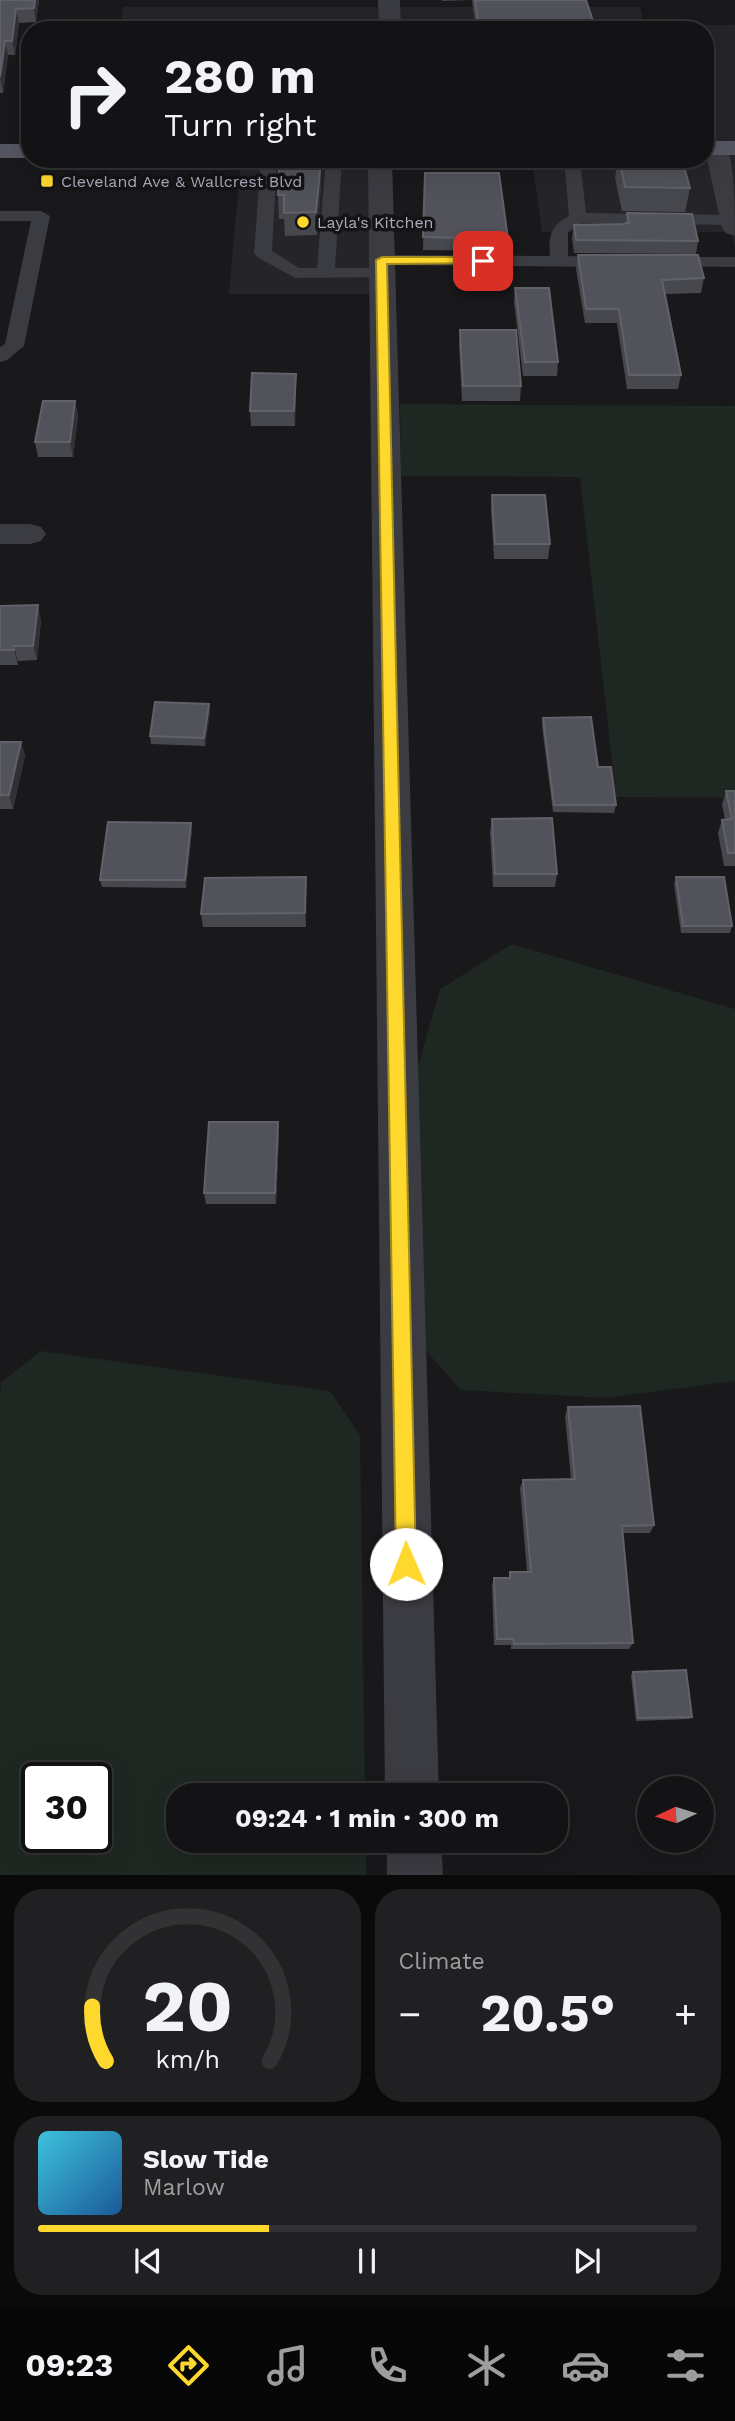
<!DOCTYPE html>
<meta charset="utf-8">
<style>
:root{--surface:#131214;--page:#202022;--text:#f1f3f6;--muted:#9d9ea0;--line:#323234;--accent:#ffd82d}
body{margin:0;font-family:"Work Sans",sans-serif;background:var(--page);color:var(--text);height:100vh;display:flex;flex-direction:column;font-size:26px;white-space:nowrap}
*{box-sizing:border-box;margin:0}
p{font-size:23px;color:var(--muted)}
.icon{flex:none;width:38px;height:38px;fill:none;stroke:currentColor;stroke-width:2;stroke-linecap:round;stroke-linejoin:round}
.map{position:relative;height:1875px;overflow:hidden}
.drawer{display:flex;flex-direction:column;gap:14px;padding:14px;background:#0a0a0b;flex:1}
.drawer>*{flex:none}
.top-card{position:absolute;left:21px;top:21px;width:693px;height:147px;border-radius:28px;box-shadow:0 7px 28px #0002,0 0 0 2px var(--line);background:#131214;color:var(--text);overflow:hidden}
.needle{width:46px;rotate:266deg}
.buttons{position:absolute;left:637px;top:1776px;display:grid;gap:14px}
.buttons a{display:grid;place-items:center;width:77px;height:77px;border-radius:50%;background:var(--surface);box-shadow:0 7px 28px #0002,0 0 0 2px var(--line);font-size:35px}
.speed{position:absolute;left:21px;top:1762px;display:flex;gap:14px;font-size:35px;font-weight:700;text-align:center}
.speed>*{display:grid;place-content:center;width:91px;height:91px;border-radius:50%;background:var(--surface);box-shadow:0 7px 28px #0002,0 0 0 2px var(--line);line-height:1}
.speed .limit{border:4px solid #111;border-radius:10px;background:#fff;color:#111}
.pin{position:absolute;display:grid;place-items:center;width:60px;height:60px;color:#fff;margin:-30px;border-radius:14px;box-shadow:0 4px 10px #0006}
.me{position:absolute;width:77px;margin:-38px;rotate:359deg;stroke-linejoin:round;filter:drop-shadow(0 0 5px #0008)}
.turn{display:flex;align-items:center;gap:24px;height:147px;padding:0 28px;font-size:32px}
.turn .icon{width:91px;height:91px;stroke-width:2.5}
.turn b{display:block;font-size:49px;line-height:60px}
.big{font-size:52px;font-weight:700;line-height:1.1}
.drawer .tile{flex:1;display:flex;flex-direction:column;justify-content:center;gap:10px;min-width:0;padding:0 24px;border-radius:28px;background:var(--page)}
.drawer .dial{align-items:center;gap:0}
.dial svg{height:182px;overflow:visible;fill:none;stroke:var(--line);stroke-width:7;stroke-linecap:round;text-anchor:middle}
.dial text{fill:var(--text);stroke:none}
.song{display:flex;align-items:center;gap:21px}
.cover{width:84px;height:84px;border-radius:10px;background:linear-gradient(135deg,hsl(190 70% 55%),hsl(210 70% 35%))}
.played{height:7px;border-radius:4px;background:linear-gradient(90deg,var(--accent) 35%,var(--line) 35%)}
.keys{display:flex;justify-content:space-around;direction:ltr}
.heat{display:flex;justify-content:space-between;align-items:center;font-size:38px;direction:ltr}
.drawer .tiles{flex:1;display:grid;gap:14px;grid-template-columns:1fr 1fr}
.tile:last-child{grid-column:span 2}
.trip{position:absolute;left:166px;top:1783px;width:402px;height:70px;border-radius:28px;background:var(--surface);box-shadow:0 7px 28px #0002,0 0 0 2px var(--line);font-weight:700;line-height:70px;text-align:center}
.menu{display:flex;height:112px;justify-content:space-around;align-items:center;background:#080708;color:var(--muted)}
.menu .icon{width:49px;height:49px}
.menu .selected{color:var(--accent)}
.menu b{font-size:32px;color:var(--text)}
.map>svg:first-child{display:block}
.built{fill:#252428}
.green{fill:#1e2721;fill-rule:evenodd}
.lines{fill:none;stroke-linecap:round;stroke-linejoin:round}
.lane{fill:#3b3b42;fill-rule:evenodd}
.street{fill:#3b3b42;fill-rule:evenodd}
.primary{fill:#555660;fill-rule:evenodd}
.wall{fill:#47484e}
.shaded-wall{fill:#303035}
.building{fill:#52535a;stroke:#606169;stroke-width:2}
.route{fill:#ffd82d;stroke:#a68c1d;stroke-width:2}
.poi-dot{fill:#ffd82d;stroke:#141316;stroke-width:2.5}
.labels{text-anchor:middle;stroke-width:7;stroke-linejoin:round;paint-order:stroke}
.far-poi-label{font-size:16px;fill:#aaadbc;stroke:#141316;text-anchor:start}
</style>
<div class="map">
<svg width="735" height="1875" viewBox="0 0 735 1875">
<rect width="100%" height="100%" fill="#19181b"/>
<path class="built" d="M123 7H640L644 25H735V248L731 232H542L532 159H705V30H119Z
M241 159H383L385 294H229Z"/>
<path class="green" d="M400 404 735 406V798L616 797 580 477 401 476Z
M512 944 735 1009V1381L606 1398 461 1390 426 1351 417 1070 440 989Z
M41 1351 330 1391 360 1435 365 1795 178 1796V1841H366V1875H0V1394L1 1382ZM96 1778V1838H37V1778Z"/>
<g class="lines">
<path class="lane" d="M261 159H277L272 251 299 268H317L326 159H342L335 268H382L388 269 391 273 388 277 295 278 257 257 254 253Z
M564 159H580L586 213 733 215 735 225 581 223 568 232V256L617 258 620 262 611 267 382 265 373 260 382 255 550 256C548 236 551 225 569 216Z
M0 211H41L50 216 24 346 7 360 0 362V347L5 344 31 221H0Z
M667 257H735V267L661 266 658 262Z"/>
<path class="street" d="M378 0H400L401 30H379Z
M717 141 726 143C735 167 735 208 735 236L726 233 722 228 705 150 708 143Z
M368 159H392L439 1796H385Z
M0 524H30L41 527 46 534 41 541 30 544H0Z
M387 1841H441L443 1875H387Z"/>
<path class="primary" d="M705 141H735V155H705Z
M0 144H30V158H0Z"/>
</g>
<path class="wall" d="M0 0H39L36 22 19 23 15 55H8L3 93H0Z
M442 0H586L596 30H476L472 0 442 1Z
M618 159H682L690 188 685 212 622 211 615 178Z
M425 173 508 239 507 251 423 250Z
M321 185 317 235 285 236 284 219H279L278 195Z
M627 213 698 241 696 254 574 253 572 238 574 225 623 224H625Z
M578 255 704 278 701 293 665 294 681 375 678 389H627L617 323H585L576 269Z
M515 288 558 362 557 376H523L514 302Z
M460 330 521 386 520 401H462L459 345Z
M296 374V389L295 426H251L250 411Z
M75 401 78 416 73 457H38L35 442Z
M492 495 550 544 548 559H494L491 510Z
M0 606 41 620 37 660 18 661V665H0Z
M209 704 210 712 205 746 151 744 150 736Z
M543 718 598 767 616 805 614 813 553 812 542 726Z
M0 742H21L25 756 13 809H0Z
M726 791H735V866H724L718 833 722 820 725 819 722 805Z
M492 819 557 874 555 887H493L490 832Z
M192 830 186 888 102 887 100 880Z
M306 877V927H203L201 914Z
M676 877 732 926 730 933H681L674 884Z
M279 1134 276 1204H206L204 1193Z
M568 1407 654 1525 650 1533H623L633 1643 629 1649H511V1645H494L492 1585 494 1578H509L510 1572H527L520 1488 523 1480 571 1479 565 1416Z
M633 1672 692 1717 689 1719 636 1721 631 1675Z"/>
<path class="shaded-wall" d="M35 0H39L36 22 34 8Z
M16 9 19 23 15 55 12 41Z
M5 41 8 55 3 93 0 77Z
M321 161V185L317 235 316 212Z
M296 374V389L295 426 294 411Z
M75 401 78 416 73 457 70 442Z
M38 605 41 620 37 660 33 646Z
M14 646 18 661V665L14 650Z
M209 704 210 712 205 746 204 738Z
M21 742 25 756 13 809 9 795Z
M191 823 192 830 186 888 185 880Z
M306 877V927L305 913Z
M278 1122 279 1134 276 1204 275 1193Z"/>
<path class="building" d="M0 0H35L34 8 16 9 12 41H5L0 77Z
M475 0H586L596 30H479Z
M619 159H682L690 188 625 187Z
M321 161 316 212 284 213V195H278L279 162Z
M425 173H499L508 239 423 237Z
M627 213 692 214 698 241 576 240 574 225 623 224 629 223Z
M578 255H698L704 278 662 280 681 375H629L619 309H586Z
M515 288H549L558 362H525Z
M460 330H516L521 386H463Z
M252 373 296 374 294 411H250Z
M43 401H75L70 442H35Z
M492 495H545L550 544H495Z
M38 605 33 646H14V650H0V606Z
M155 702 209 704 204 738 150 736Z
M591 717 598 767H611L616 805H554L543 718Z
M0 742H21L9 795H0Z
M726 791H735V853H728L722 820 732 819Z
M552 818 557 874H495L492 819Z
M108 822 191 823 185 880H100Z
M306 877 305 913 201 914 205 878Z
M676 877H724L732 926H683Z
M209 1122H278L275 1193H204Z
M640 1406 654 1525 622 1526 633 1643 514 1644 513 1639H497L494 1578H510V1572H531L523 1480 575 1479 568 1407Z
M686 1670 692 1717 638 1718 633 1672Z"/>
<path class="route" d="M483 257 487 258V263L387 264 416 1564 413 1571 406 1574 399 1571 396 1564 376 260 382 257Z"/>
<g class="poi-dot">
<rect x="40" y="174" width="14" height="14" rx="3.5"/>
<circle cx="303" cy="222" r="7"/>
</g>
<g class="labels">
<g class="far-poi-label">
<text x="61" y="187">Cleveland Ave &amp; Wallcrest Blvd</text>
<text x="317" y="228">Layla's Kitchen</text>
</g>
</g>
</svg>
<div class="buttons">
<a><svg class="needle" viewBox="-14 -14 28 28"><path d="M0-13l5 13h-10z" fill="#e53935"/><path d="M0 13l5-13h-10z" fill="#9d9ea0"/></svg></a>
</div>
<div class="speed"><div class="limit">30</div></div>
<div class="pin" style="left:483px;top:261px;background:#d93025"><svg class="icon" aria-label="arrive" viewBox="0 0 24 24"><path d="M6 21V4h12l-3 4 3 4H6"/></svg></div>
<svg class="me" style="left:406px;top:1564px" viewBox="-20 -20 40 40"><circle r="19" fill="#fff"/><path d="M0-13L10 11 0 6-10 11z" fill="#ffd82d"/></svg>
<div class="trip">09:24 · 1 min · 300 m</div>
<div class="top-card">
<div class="turn"><svg class="icon" aria-label="right" viewBox="0 0 24 24"><path d="M7 20v-9h11M14 6l5 5-5 5"/></svg><div><b>280 m</b>Turn right</div></div>
</div>
</div>
<section class="drawer">
<div class="tiles">
<div class="tile dial"><svg viewBox="0 0 100 80">
<path d="M14 69A42 42 0 1 1 86 69"/>
<path d="M14 69A42 42 0 0 1 8 45" stroke="#ffd82d"/>
<text x="50" y="56" font-size="32" font-weight="700">20</text>
<text x="50" y="72" font-size="11">km/h</text>
</svg></div>
<div class="tile"><p>Climate</p>
<div class="heat"><a>−</a><b class="big">20.5°</b><a>+</a></div>
</div>
<div class="tile">
<div class="song"><i class="cover"></i><div><b>Slow Tide</b><p>Marlow</p></div></div>
<div class="played"></div>
<div class="keys"><svg class="icon" aria-label="previous" viewBox="0 0 24 24"><path d="M18 5L8 12l10 7zM5 5v14"/></svg><svg class="icon" aria-label="pause" viewBox="0 0 24 24"><path d="M8 5v14M16 5v14"/></svg><svg class="icon" aria-label="next" viewBox="0 0 24 24"><path d="M6 5l10 7-10 7zM19 5v14"/></svg></div>
</div>
</div>
</section>
<nav class="menu">
<b>09:23</b>
<svg class="icon selected" aria-label="directions" viewBox="0 0 24 24"><path d="M12 3l9 9-9 9-9-9zM9 14v-3h6M13 9l2 2-2 2"/></svg>
<svg class="icon" aria-label="music" viewBox="0 0 24 24"><path d="M9 18V5l10-2v13"/><circle cx="6" cy="18" r="3"/><circle cx="16" cy="16" r="3"/></svg>
<svg class="icon" aria-label="phone" viewBox="0 0 24 24"><path d="M5 4h4l2 5-3 2q2 4 5 5l2-3 5 2v4C11 20 4 13 5 4z"/></svg>
<svg class="icon" aria-label="climate" viewBox="0 0 24 24"><path d="M12 3v18M4 7l16 10M4 17L20 7"/></svg>
<svg class="icon" aria-label="car" viewBox="0 0 24 24"><path d="M5 17H2v-5l4-1 3-4h7l3 4 3 1v5h-3M9 17h6M6 11h13"/><circle cx="7" cy="17" r="2"/><circle cx="17" cy="17" r="2"/></svg>
<svg class="icon" aria-label="filters" viewBox="0 0 24 24"><path d="M4 7h16M4 17h16"/><circle cx="9" cy="7" r="2"/><circle cx="15" cy="17" r="2"/></svg>
</nav>
